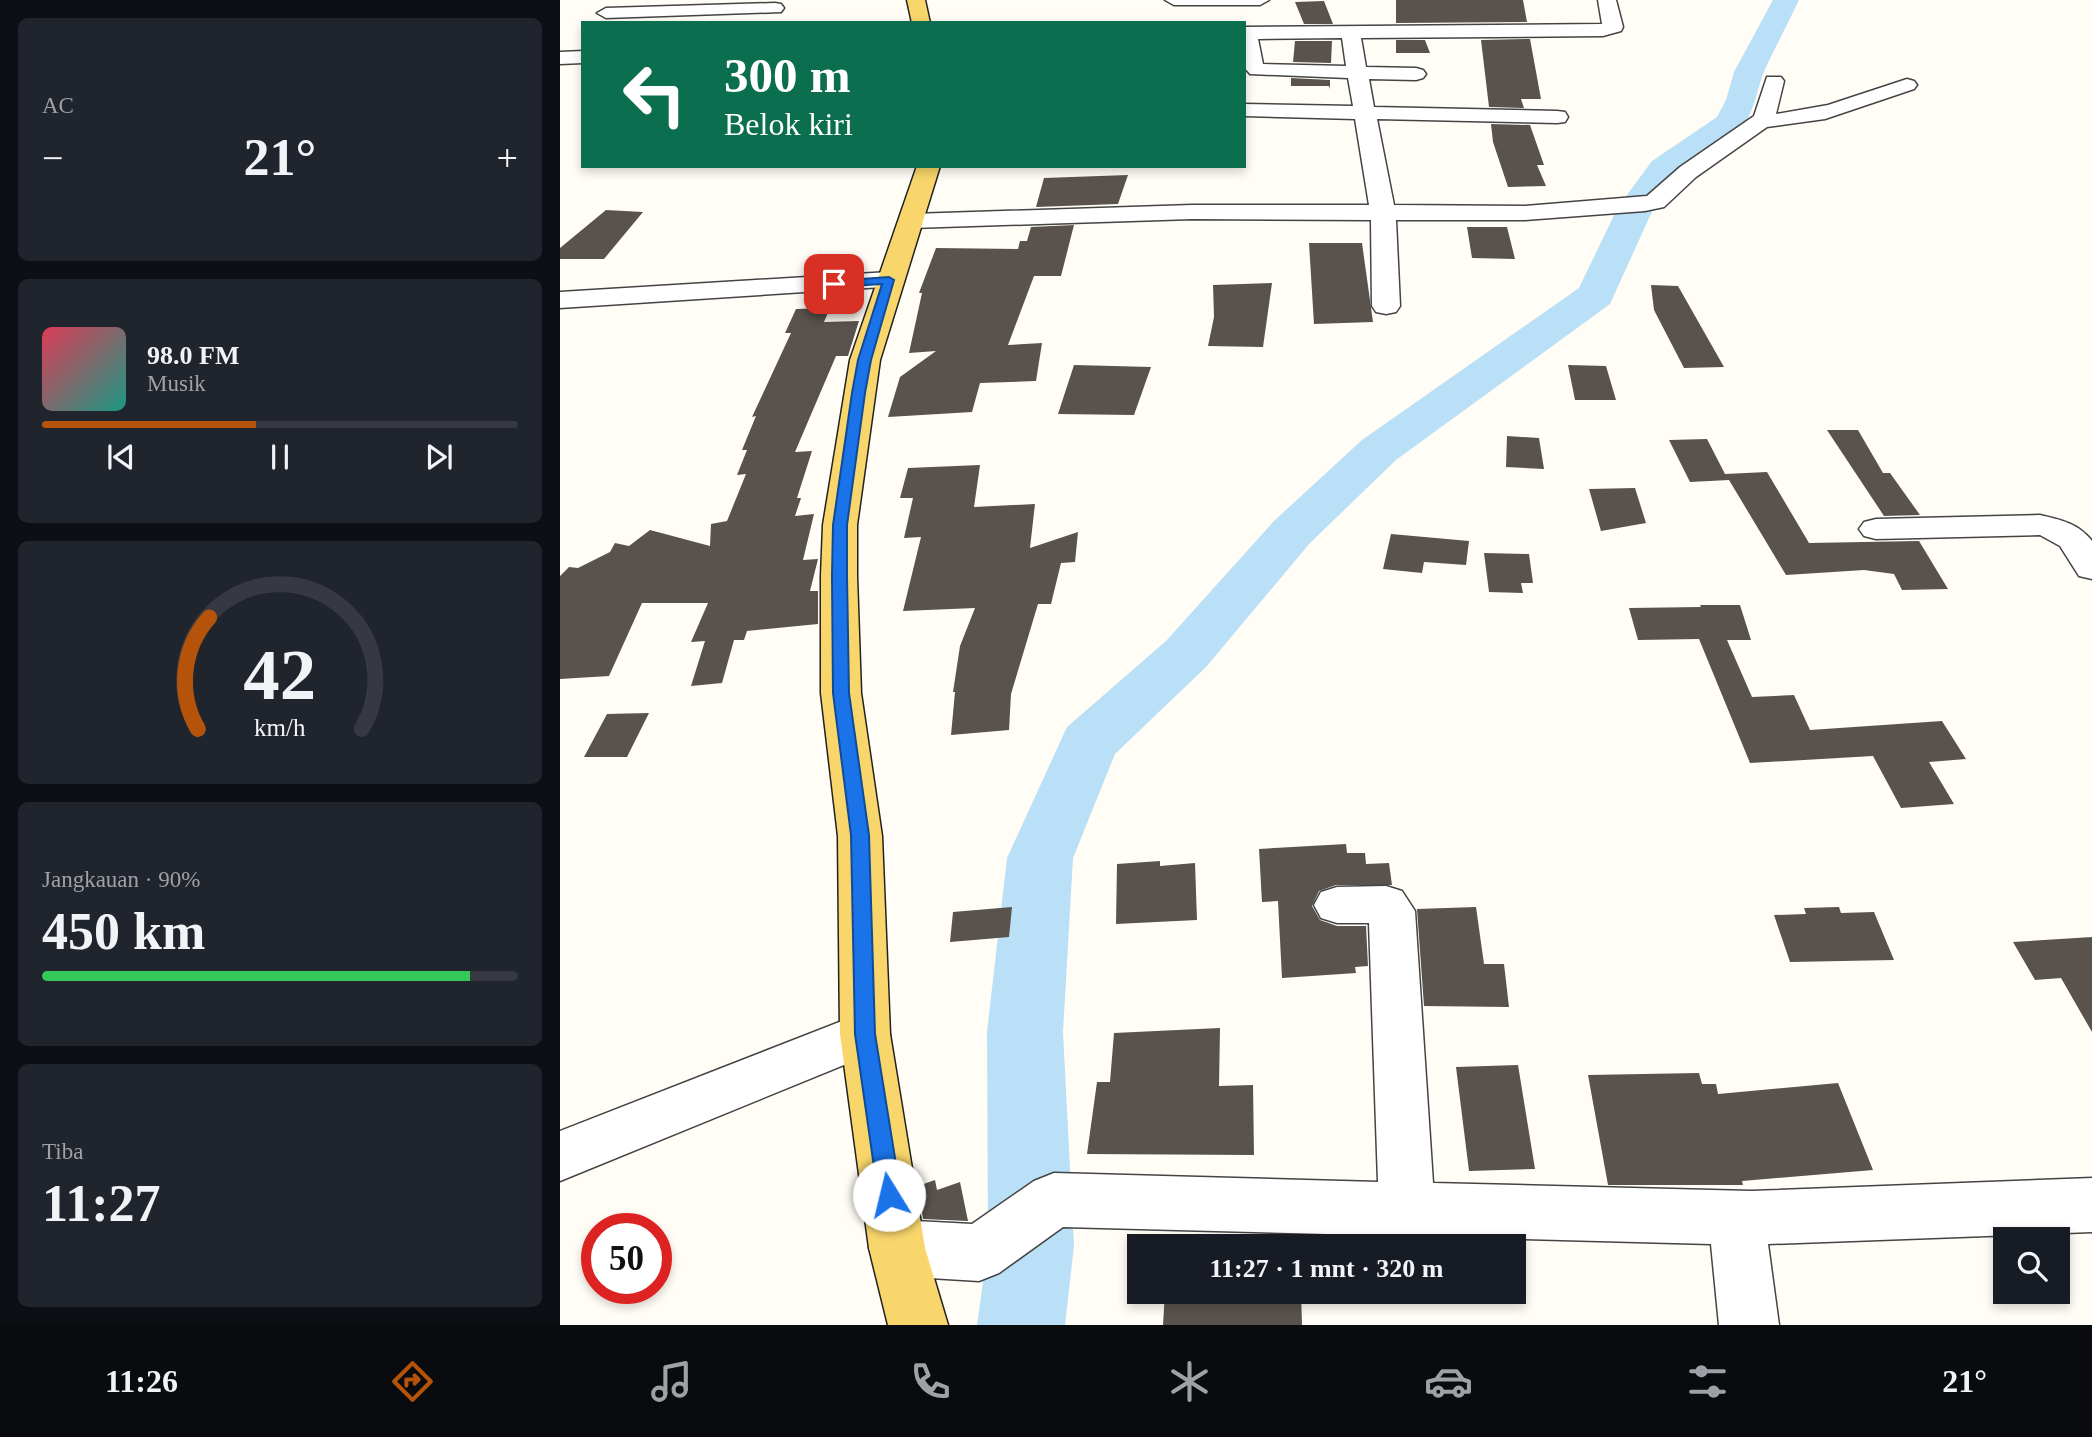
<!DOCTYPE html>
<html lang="id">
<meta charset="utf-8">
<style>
:root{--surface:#171b24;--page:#20242c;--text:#f1f3f6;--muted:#9ea1a6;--line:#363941;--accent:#b45309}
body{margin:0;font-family:Georgia,serif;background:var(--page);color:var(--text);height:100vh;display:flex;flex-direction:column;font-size:26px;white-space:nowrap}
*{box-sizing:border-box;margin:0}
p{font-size:23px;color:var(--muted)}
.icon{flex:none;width:38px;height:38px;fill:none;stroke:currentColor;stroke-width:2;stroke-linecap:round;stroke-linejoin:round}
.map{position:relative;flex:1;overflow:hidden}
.sheet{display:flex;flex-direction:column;gap:18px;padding:18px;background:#0d0f14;width:560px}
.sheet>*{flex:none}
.guide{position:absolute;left:21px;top:21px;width:665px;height:147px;border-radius:0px;box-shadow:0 4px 10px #0003;background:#0b6e4f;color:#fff;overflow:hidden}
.fabs{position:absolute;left:1433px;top:1227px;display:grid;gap:14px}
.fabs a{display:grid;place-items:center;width:77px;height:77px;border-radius:0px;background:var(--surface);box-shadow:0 4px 10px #0003;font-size:35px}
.speed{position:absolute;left:21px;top:1213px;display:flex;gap:14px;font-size:35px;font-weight:700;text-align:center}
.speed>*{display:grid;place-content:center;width:91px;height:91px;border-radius:50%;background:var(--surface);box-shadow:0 4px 10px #0003;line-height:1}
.speed .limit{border:10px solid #d22;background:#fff;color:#111}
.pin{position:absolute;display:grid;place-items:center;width:60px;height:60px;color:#fff;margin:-30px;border-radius:14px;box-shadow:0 4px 10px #0006}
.me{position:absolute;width:77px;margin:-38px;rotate:351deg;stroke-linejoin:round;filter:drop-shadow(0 0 5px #0008)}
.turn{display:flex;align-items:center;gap:24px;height:147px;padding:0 28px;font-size:32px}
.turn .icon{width:91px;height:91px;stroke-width:2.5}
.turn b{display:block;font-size:49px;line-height:60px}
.big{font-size:52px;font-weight:800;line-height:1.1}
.sheet .card{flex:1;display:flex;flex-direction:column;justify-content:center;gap:10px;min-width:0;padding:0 24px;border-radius:10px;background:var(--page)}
.sheet .dial{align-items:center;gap:0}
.dial svg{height:182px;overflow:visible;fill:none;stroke:var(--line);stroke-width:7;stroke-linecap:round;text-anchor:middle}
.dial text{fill:var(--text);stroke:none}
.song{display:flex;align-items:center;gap:21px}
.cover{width:84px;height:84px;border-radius:10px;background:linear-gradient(135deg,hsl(350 70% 55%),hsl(170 70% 35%))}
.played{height:7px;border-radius:4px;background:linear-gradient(90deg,var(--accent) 45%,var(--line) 45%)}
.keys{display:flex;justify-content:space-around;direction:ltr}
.heat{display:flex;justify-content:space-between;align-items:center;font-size:38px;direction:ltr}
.charge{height:10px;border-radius:5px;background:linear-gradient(90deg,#34c759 90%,var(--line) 0)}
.trip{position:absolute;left:567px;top:1234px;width:399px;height:70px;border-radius:0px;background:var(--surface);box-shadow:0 4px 10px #0003;font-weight:800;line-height:70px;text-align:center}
.tab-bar{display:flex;height:112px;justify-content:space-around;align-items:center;background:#090b0e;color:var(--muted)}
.tab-bar .icon{width:49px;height:49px}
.tab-bar .active{color:var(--accent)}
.tab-bar b{font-size:32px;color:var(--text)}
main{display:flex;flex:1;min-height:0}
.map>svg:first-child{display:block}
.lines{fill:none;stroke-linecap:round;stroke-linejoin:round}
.river{fill:#b9e0f7;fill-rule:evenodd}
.building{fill:#5a524d}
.minor-casing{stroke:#444;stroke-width:3}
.major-casing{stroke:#222;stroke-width:3}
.minor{fill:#fff;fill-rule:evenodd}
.major{fill:#f9d66b;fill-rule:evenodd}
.route{fill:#1a73e8;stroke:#114b97;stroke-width:2}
</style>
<main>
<section class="sheet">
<div class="card"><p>AC</p>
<div class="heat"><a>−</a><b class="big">21°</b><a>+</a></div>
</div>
<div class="card">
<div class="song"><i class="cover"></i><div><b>98.0 FM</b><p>Musik</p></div></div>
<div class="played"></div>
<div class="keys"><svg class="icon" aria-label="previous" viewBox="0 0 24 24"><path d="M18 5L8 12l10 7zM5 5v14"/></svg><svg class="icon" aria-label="pause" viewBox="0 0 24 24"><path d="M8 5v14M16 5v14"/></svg><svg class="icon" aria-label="next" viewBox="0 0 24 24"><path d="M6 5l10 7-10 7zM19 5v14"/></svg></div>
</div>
<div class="card dial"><svg viewBox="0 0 100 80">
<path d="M14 69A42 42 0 1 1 86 69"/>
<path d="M14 69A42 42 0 0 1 19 20" stroke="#b45309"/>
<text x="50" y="56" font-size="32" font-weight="700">42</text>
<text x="50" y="72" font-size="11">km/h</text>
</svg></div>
<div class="card"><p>Jangkauan · 90%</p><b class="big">450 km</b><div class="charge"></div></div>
<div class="card"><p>Tiba</p><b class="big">11:27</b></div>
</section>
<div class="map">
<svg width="1532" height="1325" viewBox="0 0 1532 1325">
<rect width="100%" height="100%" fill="#fffdf5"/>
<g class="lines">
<path class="river" d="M1213 0H1239C1228 23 1216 46 1205 69 1196 91 1196 108 1181 130L1116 175 1094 207 1050 304 836 460 750 543 646 667 555 754 513 858 503 1032 514 1246 505 1325H417L428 1246 427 1032 447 858 507 727 606 641 714 521 802 440 1019 288 1058 207 1092 161 1157 117 1166 100 1174 72Z"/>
</g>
<path class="building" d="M836 0H963L967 22 836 23Z
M764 1 773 24H744L735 2Z
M970 39 981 99H961L964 108 929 107 921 40Z
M836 40H865L870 53H836Z
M735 41H772L771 63 733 62Z
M731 78 770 80V89L769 86H731Z
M931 124 970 125 984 165H977L986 186 948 187 933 142Z
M568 175 558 204 476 207 484 178Z
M46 210 83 212 44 259H0V248Z
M514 225 501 276H474L448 345 482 343 476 381 420 383 412 412 328 417 340 377 376 351 349 353 362 293H359L376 248 458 249 460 241H467L471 227Z
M907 227H947L955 259 912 258Z
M749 243H802L813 322 754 324Z
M712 283 703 347 648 346 654 317 653 285Z
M1091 285 1118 286 1164 367 1124 368 1094 310Z
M270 308 264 322 299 321 288 356H276L235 452 252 451 237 498H241L235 516 254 514 243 560 258 559 250 591H258V624L187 631 184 640H174L162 683 131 686 145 641 131 642 148 603H82L49 676 0 679V576L9 567 18 568 50 552 55 543 69 546 90 530 150 546 151 524 167 521 186 474 177 475 187 450H182L196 416 192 417 231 333H225L236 309Z
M514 365 591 367 574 415 498 414Z
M1008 365 1046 366 1056 400H1015Z
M1267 430H1298L1323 473H1330L1360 515 1324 516Z
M947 436 979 438 984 469 946 467Z
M1147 439 1165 474 1207 472 1249 543 1359 541 1388 589 1342 590 1334 574 1304 570 1226 575 1169 480 1130 482 1109 440Z
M420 465 414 507 475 504 470 548 518 532 515 562 501 563 491 604H478L451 694 449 730 391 735 395 692H393L400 646 415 608 343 611 361 537 344 538 353 498H340L348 468Z
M1075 488 1086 523 1041 531 1029 489Z
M831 534 909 541 906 565 864 562 862 573 823 569Z
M924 553 969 554 973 583H961L963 593 929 592Z
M1140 605H1180L1191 640H1167L1192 697 1234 695 1250 730 1382 721 1406 759 1369 762 1394 804 1341 808 1313 756 1190 763 1139 639 1078 640 1069 608 1141 607Z
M89 713 67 757H24L47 714Z
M786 844 787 853H805L806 864 829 863 832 885H776L759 891 752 906 760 920 777 926H806L808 966 795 967 796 973 722 978 718 901 702 902 699 849Z
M600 861V866L635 863 637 920 556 924 557 864Z
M452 907 449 937 390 942 393 912Z
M916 907 924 964H944L949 1007 864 1006 857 909Z
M1279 907 1281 913 1314 912 1334 960 1230 962 1214 915 1246 914 1244 908Z
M1532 937V1032L1501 978 1475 980 1453 942Z
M660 1028 659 1086 693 1085 694 1155 527 1154 537 1082H550L554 1033Z
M958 1065 975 1169 909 1171 896 1067Z
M1139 1073 1142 1084H1156L1158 1094 1278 1083 1313 1170 1182 1181 1183 1185H1048L1028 1075Z
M375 1180 377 1190 400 1182 408 1221 363 1219 358 1186Z
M605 1292H741L742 1325H603Z"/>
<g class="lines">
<g class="minor-casing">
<path id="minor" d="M605 0H709L700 5H614Z
M1038 0H1056L1063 27 1061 31 1043 36 801 38 806 67 856 68 863 70 866 74 863 78 856 80 809 79 814 107 997 111 1005 112 1008 117 1005 122 997 123 817 119 834 205 965 206 1087 196 1120 167 1194 116 1207 77H1221L1224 81 1216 114 1268 105 1347 79 1354 81 1357 85 1354 89 1265 119 1207 127 1136 177 1104 207 1085 211 965 220H836L840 306 836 312 826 314 816 312 812 306 811 220 632 219 352 228 343 226 340 221 343 216 352 214 632 205H809L795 119 684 116V104L793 106 788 78 690 74 684 67V27L1042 24ZM782 38 786 66 703 64 698 39Z
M215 3 221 4 224 8 221 12 46 18 37 13 46 8Z
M23 51V63L0 64V52Z
M329 272 338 274 342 280 338 286 0 308V292Z
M1480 515C1501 520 1518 523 1532 541V579L1519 576 1500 546 1480 535 1316 539 1304 536 1299 529 1304 522 1316 519Z
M826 886 842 891 855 911 873 1183 1191 1191 1532 1178V1232L1208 1244 1219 1325H1159L1151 1244 503 1227 439 1273 419 1281 337 1276 317 1268 309 1248 317 1228 337 1220 412 1224 474 1181 494 1173 818 1182 809 923H777L761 918 754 905 761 892 777 887Z
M305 1012 323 1019 330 1034 323 1049 0 1181V1131Z"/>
</g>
<g class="major-casing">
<path id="major" d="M347 0H365L370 23H352Z
M357 166H380L320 360 297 525V576L301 693 322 836 330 1034 365 1248 388 1325H328L309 1248 280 1034 278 836 261 693V576L263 525 290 360Z"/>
</g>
<use href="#minor" class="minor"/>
<use href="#major" class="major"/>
</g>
<path class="route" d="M329 277 334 280 311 360 305 393 287 525V576L289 693 309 835 315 1034 341 1195 337 1203 329 1206 321 1203 318 1195 295 1034 291 835 273 693 272 576 273 525 292 393 298 360 322 284 274 287 269 284 274 281Z"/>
</svg>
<div class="fabs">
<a><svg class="icon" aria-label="search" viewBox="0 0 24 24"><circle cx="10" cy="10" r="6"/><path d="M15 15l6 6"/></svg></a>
</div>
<div class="speed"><div class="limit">50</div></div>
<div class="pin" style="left:274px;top:284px;background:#d93025"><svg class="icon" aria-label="arrive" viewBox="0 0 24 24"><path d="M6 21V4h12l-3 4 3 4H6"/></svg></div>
<svg class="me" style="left:329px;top:1195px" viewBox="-20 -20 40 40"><circle r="19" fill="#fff"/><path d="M0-13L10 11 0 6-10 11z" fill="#1a73e8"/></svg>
<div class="trip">11:27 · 1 mnt · 320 m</div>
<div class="guide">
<div class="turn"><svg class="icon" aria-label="left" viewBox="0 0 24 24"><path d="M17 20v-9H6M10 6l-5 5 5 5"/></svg><div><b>300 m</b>Belok kiri</div></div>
</div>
</div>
</main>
<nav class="tab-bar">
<b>11:26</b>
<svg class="icon active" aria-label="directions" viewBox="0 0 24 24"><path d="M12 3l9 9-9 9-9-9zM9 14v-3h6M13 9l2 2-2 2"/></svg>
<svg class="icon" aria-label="music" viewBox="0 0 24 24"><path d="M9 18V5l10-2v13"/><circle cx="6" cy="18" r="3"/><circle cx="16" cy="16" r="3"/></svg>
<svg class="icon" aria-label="phone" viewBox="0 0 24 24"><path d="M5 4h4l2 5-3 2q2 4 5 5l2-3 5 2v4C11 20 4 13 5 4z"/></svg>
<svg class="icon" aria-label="climate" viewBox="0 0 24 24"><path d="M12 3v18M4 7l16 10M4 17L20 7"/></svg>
<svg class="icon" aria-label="car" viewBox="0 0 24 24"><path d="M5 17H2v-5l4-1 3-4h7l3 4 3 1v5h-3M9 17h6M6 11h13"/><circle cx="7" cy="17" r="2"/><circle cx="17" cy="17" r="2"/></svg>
<svg class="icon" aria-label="filters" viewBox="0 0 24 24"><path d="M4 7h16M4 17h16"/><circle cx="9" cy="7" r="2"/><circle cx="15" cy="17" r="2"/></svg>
<b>21°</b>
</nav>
